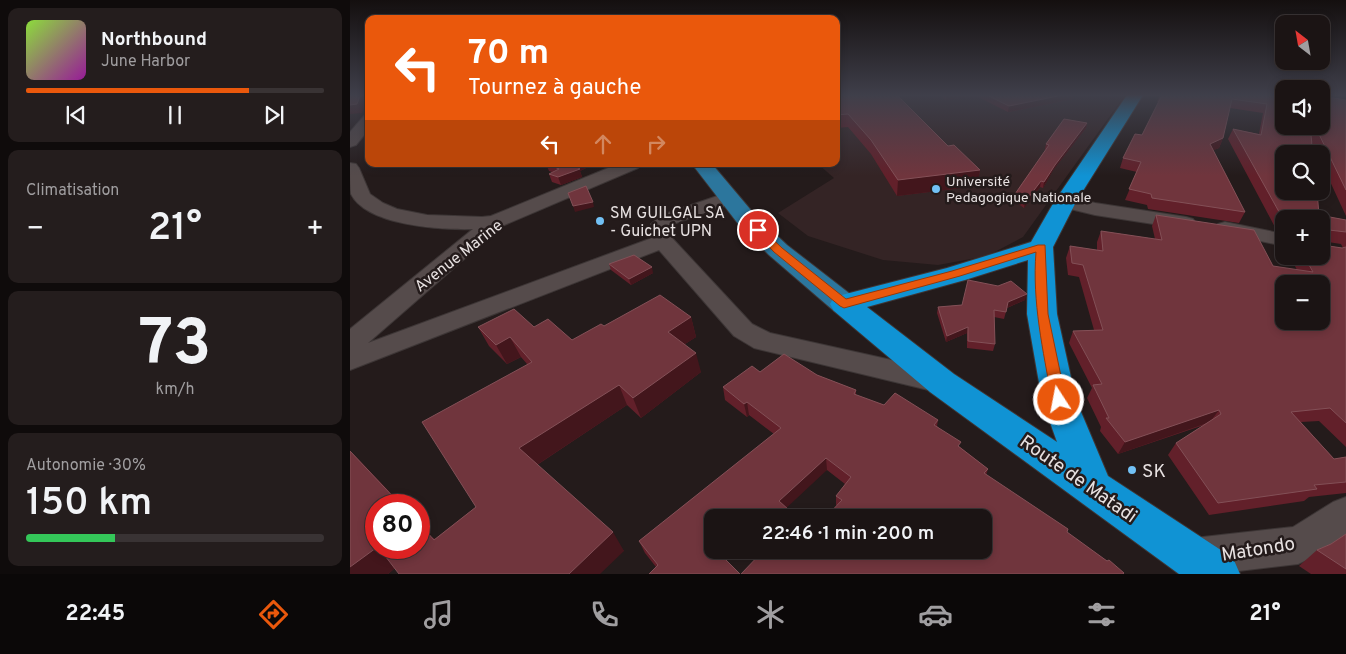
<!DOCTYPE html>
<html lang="fr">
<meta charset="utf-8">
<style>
:root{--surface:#1b1414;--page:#241d1d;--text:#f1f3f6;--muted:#a09ea0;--line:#393334;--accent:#ea580c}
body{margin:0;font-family:Overpass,sans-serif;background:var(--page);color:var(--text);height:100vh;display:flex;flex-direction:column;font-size:19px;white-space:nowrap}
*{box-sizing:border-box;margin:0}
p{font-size:16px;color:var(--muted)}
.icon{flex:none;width:28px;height:28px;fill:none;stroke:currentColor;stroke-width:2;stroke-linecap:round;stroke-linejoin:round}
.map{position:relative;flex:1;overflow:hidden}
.sheet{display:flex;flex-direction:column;gap:8px;padding:8px;background:#0f0b0b;width:350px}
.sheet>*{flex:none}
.guide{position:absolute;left:15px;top:15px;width:475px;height:152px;border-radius:10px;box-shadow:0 2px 8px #0003,0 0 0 1px var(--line);background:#ea580c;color:#fff;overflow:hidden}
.needle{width:32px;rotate:329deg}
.buttons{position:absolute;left:925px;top:15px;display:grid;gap:10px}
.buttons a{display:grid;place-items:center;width:55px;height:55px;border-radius:10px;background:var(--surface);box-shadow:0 2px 8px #0003,0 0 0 1px var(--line);font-size:25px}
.speed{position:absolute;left:15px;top:494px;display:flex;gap:10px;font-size:25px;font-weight:700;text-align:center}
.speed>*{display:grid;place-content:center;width:65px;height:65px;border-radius:50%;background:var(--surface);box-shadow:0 2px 8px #0003,0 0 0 1px var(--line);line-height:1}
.speed .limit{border:8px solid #d22;background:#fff;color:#111}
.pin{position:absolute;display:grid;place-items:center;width:42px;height:42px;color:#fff;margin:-21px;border:2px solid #fff;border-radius:50%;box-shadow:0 1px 5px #0007}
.me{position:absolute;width:55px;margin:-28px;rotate:349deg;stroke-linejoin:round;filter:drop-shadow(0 0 4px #0008)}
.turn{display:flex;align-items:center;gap:18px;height:105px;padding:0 20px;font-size:22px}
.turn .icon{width:65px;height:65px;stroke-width:2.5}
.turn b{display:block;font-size:35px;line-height:42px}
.lanes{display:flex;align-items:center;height:48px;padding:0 20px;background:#0003;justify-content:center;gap:25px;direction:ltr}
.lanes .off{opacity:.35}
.big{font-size:38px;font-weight:600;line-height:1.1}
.sheet .card{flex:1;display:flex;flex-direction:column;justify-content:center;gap:8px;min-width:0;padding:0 18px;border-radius:10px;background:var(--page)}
.sheet .dial{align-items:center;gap:0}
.dial b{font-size:65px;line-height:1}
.song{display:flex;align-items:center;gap:15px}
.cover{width:60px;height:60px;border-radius:8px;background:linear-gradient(135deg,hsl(90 70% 55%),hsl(300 70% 35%))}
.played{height:5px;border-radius:2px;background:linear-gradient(90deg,var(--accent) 75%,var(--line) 75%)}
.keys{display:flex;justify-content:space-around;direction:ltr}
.heat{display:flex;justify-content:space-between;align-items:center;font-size:28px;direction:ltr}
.charge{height:8px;border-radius:4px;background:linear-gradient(90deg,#34c759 30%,var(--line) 0)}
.trip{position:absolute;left:354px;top:509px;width:288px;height:50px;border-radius:10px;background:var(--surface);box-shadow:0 2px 8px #0003,0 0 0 1px var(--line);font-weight:600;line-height:50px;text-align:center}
.dock{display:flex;height:80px;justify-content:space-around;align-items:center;background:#0b0808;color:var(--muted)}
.dock .icon{width:35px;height:35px}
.dock .selected{color:var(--accent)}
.dock b{font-size:22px;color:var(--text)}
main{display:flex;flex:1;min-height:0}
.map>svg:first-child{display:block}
.built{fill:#342425}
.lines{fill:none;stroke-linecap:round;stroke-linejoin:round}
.minor-casing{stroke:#3d3636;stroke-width:2}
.major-casing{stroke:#3d3636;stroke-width:2}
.highway-casing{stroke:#3d3636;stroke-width:2}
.minor{fill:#554b4b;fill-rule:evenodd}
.major{fill:#2c769d;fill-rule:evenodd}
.highway{fill:#1093d4;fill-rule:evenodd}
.wall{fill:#62202a;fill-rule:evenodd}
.shaded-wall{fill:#43161c}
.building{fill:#70353d;stroke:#835057;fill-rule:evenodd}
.route{fill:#ea580c;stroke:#983908}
.poi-dot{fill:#72c1f5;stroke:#241b1b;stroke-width:2}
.labels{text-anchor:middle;stroke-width:5;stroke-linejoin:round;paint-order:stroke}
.far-poi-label{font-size:14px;fill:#e7e1e1;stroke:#241b1b;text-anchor:start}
.poi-label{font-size:16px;fill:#e7e1e1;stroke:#241b1b;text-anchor:start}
.street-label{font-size:16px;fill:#e7e1e1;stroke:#241b1b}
.near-poi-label{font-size:19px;fill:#e7e1e1;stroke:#241b1b;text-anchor:start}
.near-street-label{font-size:19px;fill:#e7e1e1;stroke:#241b1b}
</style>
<main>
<section class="sheet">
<div class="card">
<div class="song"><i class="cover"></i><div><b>Northbound</b><p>June Harbor</p></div></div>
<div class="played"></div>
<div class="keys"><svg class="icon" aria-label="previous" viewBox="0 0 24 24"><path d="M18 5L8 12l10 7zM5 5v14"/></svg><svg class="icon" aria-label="pause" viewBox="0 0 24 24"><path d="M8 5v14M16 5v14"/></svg><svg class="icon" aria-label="next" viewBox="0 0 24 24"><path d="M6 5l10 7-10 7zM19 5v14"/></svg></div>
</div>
<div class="card"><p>Climatisation</p>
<div class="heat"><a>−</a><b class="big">21°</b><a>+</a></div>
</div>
<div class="card dial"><b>73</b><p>km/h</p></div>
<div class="card"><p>Autonomie · 30%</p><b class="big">150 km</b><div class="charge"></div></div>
</section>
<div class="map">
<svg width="996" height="574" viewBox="0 0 996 574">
<rect width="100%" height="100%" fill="#241b1b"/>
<path class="built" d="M486 95H775L673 237 637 256 588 265 533 260 458 236 428 213 484 178 468 164H486Z"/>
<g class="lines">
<g class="minor-casing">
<path id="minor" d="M19 115V129L6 145 0 147V132L14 116Z
M0 163 6 164 9 168 20 194 33 203 47 209 77 215 132 217 141 216 268 164H291L288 168 152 226 18 343 302 238 301 224 312 215 379 192 386 194 388 198 386 202 326 223 320 229 323 239 402 324 420 333 591 371 601 374 605 382 601 390 591 393 404 348 384 336 309 250 0 370V329L123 229C92 230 17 226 1 194 0 186 0 172 0 163Z
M715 196 745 203 836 217 843 219 846 223 843 227 836 229 745 215 708 206 705 202 708 198Z
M875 222 934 234V246L868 232 865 228 868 224Z
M996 497V535L961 558 948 564 863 574H839L830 571 825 557 830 543 844 538 943 527 983 502Z"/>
</g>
<g class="major-casing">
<path id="major" d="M342 164H362L405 215 437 245 504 297 508 304 504 311 494 313 484 311 419 255 389 225Z"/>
</g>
<g class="highway-casing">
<path id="highway" d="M777 95H793L726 202 703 247 707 314 726 400 758 476 883 558 890 574H829L580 392 484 311 480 304 484 297 597 268 681 242 704 202ZM678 260 677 314 692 400 707 442 604 374 517 307 615 280Z"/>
</g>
<use href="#minor" class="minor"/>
<use href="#major" class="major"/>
<use href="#highway" class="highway"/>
</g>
<path class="wall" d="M486 95 598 146 630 170 627 186 547 196 521 154 498 127 486 128Z
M590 95H724L723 99 658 112 626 96 596 100Z
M810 95H934V126H971L996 100V216L971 162V154H967L962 142 969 215 996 220V447L969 421 951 422 984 459 996 457V493L959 497 954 501 859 515 818 455 826 443 854 425 768 454 750 431 751 427 737 398 742 388 719 343 723 331 744 330 729 277 718 275 716 258 720 246 747 250V242L751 231 805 239 802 226 806 215 923 266 947 270 940 256H971V219H934V232L927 231 878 139 883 129 909 134 913 113 880 108 873 138 869 148 863 150 895 212 889 223 798 209 797 205 775 200 787 172 770 168 773 158 792 135 809 102H807ZM978 242 991 244 993 248 979 246Z
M737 123 736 128 703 170 693 188 690 187 674 208 663 200 665 194 696 149H695L696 144Z
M196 164H244L230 171 232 177 211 185 202 182 199 174 202 172 199 171Z
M259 264 303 273 281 285 261 270Z
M675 300 657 308 654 319 644 317 645 344 643 351 617 348V333L596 342 587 313 588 307Z
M341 317 346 337 335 344 351 372 291 418 277 405 187 465 274 551 45 568 38 574H0V451L52 505H26L85 539 126 507 177 364 171 357 157 364 139 346 128 327H184L222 340 254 326Z
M410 372 467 375 506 390V395L534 405 588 420 587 426 610 447 638 469 636 475 774 573 413 551 412 550H632L486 505V496L495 484 477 470 362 518 306 567 295 553 289 541 424 434 399 415 397 417 375 400 373 387Z
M996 534V574H961L949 566 967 550 981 544Z"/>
<path class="shaded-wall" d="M13 95H19L18 98 17 105H15L12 113 0 114V105L10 96Z
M596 95H627L626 96 596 100Z
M713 95H724L723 99 658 112 659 106Z
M737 123 736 128 703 170 693 188 694 182 705 165Z
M873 138 869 148 855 154 860 144Z
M225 164H244L230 171 232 177 211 185 208 177Z
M630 170 627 186 547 196 548 180Z
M691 181 690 187 674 208 675 202Z
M243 202 244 207 225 212 223 206Z
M302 267 303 273 281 285 279 279Z
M677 294 675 300 656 308 658 302Z
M341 317 346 337 324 351 318 332Z
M618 327 617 333 596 342 597 336Z
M160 337 171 357 157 364 146 345Z
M346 353 351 372 291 418 283 398Z
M269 385 277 405 182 468 169 448Z
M397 402 399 415 397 417 394 404Z
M869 410 860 422 768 454 775 442Z
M0 451 16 467 52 505H51Z
M476 458 477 470 431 513 429 501Z
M263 532 274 551 250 574H219Z
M26 548H29L49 565 38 574H0V567Z
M366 550H382L369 562Z"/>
<path class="building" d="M0 95H13L12 96H10L7 104 0 105Z
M486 95H547L598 146 604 145 630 170 548 180 521 140 498 114 486 115Z
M637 95H713L659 106Z
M812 95H934V126H960L963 154H934V191H967L969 215 996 220V232L979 230 977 232 979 246 992 248 996 247V423L980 408 941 412 984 459 996 457V482L964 485 967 489 868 503 826 443 871 414 869 410 775 442 756 418H759L743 385 752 384 723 331 753 330 733 265 722 263 720 246 753 251 751 231 812 240 806 215 904 230 923 266 963 272 954 256H971V219H933L883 129 911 135 917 104 882 99 873 138 860 144 895 212 802 198 801 194 779 189 791 162 773 158 785 134 792 135ZM934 284H971V321H934Z
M971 96 996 100V190L965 126H971Z
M714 119 737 123 705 165 694 182 691 181 675 202 665 194 699 145 696 144Z
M198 164H225L223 165 230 169 208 177 199 174 209 169Z
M236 186 243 202 223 206 218 193Z
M284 255 302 267 279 279 259 264Z
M618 280 648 286 661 281 677 294 658 302 656 312 644 310 645 344 618 341V327L597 336 588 307 612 305Z
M310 295 341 317 318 332 346 353 283 398 269 385 169 448 263 532 219 574H49L29 548H69V523L84 540 126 507 72 422 182 362 160 337 146 345 128 327 164 309 184 327 198 319 222 340 251 324 254 326Z
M434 354 467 375 506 390 504 394 534 405 545 393 588 420 584 425 611 442 608 446 638 469 634 473 718 529 717 532 757 561 759 560 774 573 773 574H391L414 550H632V518H475L492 500 486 496 501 477 476 458 429 501 448 518H362V550H366L390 574H299L308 565 289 541 431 428 397 402 394 404 373 387 402 366 410 372Z
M0 451 51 505H26V548L0 567Z
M996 534V569L967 550 981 544Z"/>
<linearGradient id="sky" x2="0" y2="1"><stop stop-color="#140f0f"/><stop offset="0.54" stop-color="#3f3f4a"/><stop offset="1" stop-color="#3f3f4a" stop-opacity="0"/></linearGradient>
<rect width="996" height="176" fill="url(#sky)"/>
<path class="route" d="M408 227 411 228 432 248 496 299 602 271 688 245H695L698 314 716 400 714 404 709 405 704 404 702 400C693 350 682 302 686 252L610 276 494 308 490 306 424 252 403 230Z"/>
<g class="poi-dot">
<circle cx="586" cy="189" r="5"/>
<circle cx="250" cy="221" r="5"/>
<circle cx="782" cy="470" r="5"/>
</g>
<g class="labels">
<g class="far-poi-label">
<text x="596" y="186">Université<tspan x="596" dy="16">Pedagogique Nationale</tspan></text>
</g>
<g class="poi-label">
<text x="260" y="218">SM GUILGAL SA<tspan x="260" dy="18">- Guichet UPN</tspan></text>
</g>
<g class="street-label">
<text transform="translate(108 255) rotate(-38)" y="6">Avenue Marine</text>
</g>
<g class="near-poi-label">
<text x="792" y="477">SK</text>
</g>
<g class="near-street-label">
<text transform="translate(729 478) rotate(35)" y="7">Route de Matadi</text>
<text transform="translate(908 548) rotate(-9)" y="7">Matondo</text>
</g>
</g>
</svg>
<div class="buttons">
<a><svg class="needle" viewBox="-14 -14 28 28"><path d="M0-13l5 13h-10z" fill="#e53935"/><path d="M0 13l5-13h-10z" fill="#a09ea0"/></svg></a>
<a><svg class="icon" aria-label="sound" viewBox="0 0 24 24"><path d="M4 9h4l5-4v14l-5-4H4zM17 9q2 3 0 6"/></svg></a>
<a><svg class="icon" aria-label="search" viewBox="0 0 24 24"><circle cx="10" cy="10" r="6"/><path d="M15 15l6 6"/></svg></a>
<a>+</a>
<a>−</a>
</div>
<div class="speed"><div class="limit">80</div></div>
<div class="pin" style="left:408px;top:230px;background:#d93025"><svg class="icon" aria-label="arrive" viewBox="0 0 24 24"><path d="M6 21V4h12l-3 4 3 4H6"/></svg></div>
<svg class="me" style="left:709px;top:400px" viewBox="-20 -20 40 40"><circle r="17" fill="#ea580c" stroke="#fff" stroke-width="3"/><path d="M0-11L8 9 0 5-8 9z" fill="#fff"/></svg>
<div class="trip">22:46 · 1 min · 200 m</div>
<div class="guide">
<div class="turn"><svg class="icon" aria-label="left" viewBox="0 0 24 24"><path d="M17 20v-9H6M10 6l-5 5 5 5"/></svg><div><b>70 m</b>Tournez à gauche</div></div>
<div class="lanes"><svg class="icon" aria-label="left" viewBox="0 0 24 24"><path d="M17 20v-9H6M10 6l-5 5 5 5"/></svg><svg class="icon off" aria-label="ahead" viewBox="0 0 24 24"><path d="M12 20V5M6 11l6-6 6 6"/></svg><svg class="icon off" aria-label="right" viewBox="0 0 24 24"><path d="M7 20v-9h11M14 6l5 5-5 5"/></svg></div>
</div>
</div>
</main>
<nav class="dock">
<b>22:45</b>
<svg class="icon selected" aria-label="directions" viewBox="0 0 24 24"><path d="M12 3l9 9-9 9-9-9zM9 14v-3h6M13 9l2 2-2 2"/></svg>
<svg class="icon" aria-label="music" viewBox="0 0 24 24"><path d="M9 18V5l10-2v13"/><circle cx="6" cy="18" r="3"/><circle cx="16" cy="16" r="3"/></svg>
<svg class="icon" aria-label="phone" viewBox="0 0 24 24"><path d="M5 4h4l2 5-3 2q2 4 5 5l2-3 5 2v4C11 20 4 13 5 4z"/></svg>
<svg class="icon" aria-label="climate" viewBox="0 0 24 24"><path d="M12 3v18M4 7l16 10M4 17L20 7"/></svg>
<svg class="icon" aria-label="car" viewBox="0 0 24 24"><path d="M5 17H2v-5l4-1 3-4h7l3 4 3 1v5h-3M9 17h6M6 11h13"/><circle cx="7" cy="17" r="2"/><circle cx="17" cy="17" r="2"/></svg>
<svg class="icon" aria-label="filters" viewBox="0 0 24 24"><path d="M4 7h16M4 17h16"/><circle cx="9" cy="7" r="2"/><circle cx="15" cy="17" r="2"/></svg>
<b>21°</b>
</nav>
